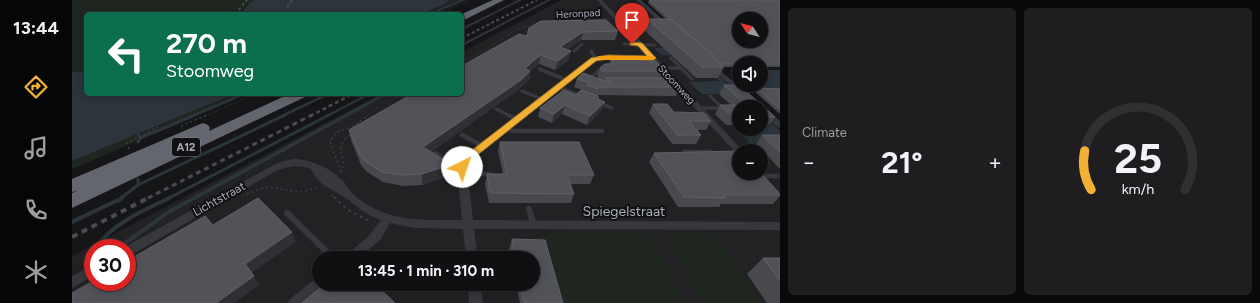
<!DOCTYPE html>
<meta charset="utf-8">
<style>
:root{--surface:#101012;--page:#1e1e20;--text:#f1f3f6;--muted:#9c9d9f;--line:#303032;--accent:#f2b134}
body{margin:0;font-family:Figtree,sans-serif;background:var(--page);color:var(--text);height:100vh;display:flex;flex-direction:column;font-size:15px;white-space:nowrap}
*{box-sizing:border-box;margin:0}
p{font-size:13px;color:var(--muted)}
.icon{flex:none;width:22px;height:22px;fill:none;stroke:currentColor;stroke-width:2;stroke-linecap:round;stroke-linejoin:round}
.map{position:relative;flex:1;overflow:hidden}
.side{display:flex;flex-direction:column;gap:8px;padding:8px;background:#09090a;width:480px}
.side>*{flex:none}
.hud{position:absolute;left:12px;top:12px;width:380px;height:84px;border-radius:6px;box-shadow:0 2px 10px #0003,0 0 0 1px var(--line);background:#0b6e4f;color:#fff;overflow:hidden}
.needle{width:26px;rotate:306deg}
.fabs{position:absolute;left:660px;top:12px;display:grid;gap:8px}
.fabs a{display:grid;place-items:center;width:36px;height:36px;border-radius:50%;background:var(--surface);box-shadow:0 2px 10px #0003,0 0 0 1px var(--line);font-size:20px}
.speed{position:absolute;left:12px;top:239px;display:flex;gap:8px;font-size:20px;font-weight:700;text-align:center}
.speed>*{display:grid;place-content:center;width:52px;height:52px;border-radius:50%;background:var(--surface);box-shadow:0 2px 10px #0003,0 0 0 1px var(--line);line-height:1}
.speed .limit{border:6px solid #d22;background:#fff;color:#111}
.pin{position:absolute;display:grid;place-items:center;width:34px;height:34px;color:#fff;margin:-41px -17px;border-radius:50% 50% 50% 0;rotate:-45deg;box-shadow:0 0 4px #0007}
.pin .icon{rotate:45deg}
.me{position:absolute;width:44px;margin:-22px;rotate:41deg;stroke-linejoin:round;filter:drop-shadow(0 0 3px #0008)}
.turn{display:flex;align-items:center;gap:14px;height:84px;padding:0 16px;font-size:18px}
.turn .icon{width:52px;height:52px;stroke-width:2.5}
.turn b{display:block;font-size:28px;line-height:34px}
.big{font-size:30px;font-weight:700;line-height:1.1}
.side .widget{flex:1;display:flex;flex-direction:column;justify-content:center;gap:6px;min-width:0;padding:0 14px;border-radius:6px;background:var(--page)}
.side .dial{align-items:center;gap:0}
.dial svg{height:104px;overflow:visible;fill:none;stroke:var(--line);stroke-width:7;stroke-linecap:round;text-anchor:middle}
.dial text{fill:var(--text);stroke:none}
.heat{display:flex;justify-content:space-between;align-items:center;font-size:22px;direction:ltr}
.side .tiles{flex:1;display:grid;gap:8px;grid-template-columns:repeat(2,1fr)}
.trip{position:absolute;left:240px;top:251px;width:228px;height:40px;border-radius:20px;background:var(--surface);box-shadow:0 2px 10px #0003,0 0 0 1px var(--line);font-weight:700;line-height:40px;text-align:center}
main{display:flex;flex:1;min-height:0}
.tabs{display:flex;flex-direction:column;width:72px;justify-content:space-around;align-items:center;background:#060607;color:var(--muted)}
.tabs .icon{width:28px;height:28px}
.tabs .selected{color:var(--accent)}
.tabs b{font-size:18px;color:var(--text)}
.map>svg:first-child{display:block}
.built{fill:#222225;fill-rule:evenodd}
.green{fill:#1e261f}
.water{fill:#2c353c}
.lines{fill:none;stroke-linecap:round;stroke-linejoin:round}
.stream-far3{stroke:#2c353c;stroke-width:2}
.stream-far2{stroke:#2c353c;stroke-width:2.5}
.stream-far1{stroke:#2c353c;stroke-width:3}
.stream{stroke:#2c353c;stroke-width:4}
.path-far2{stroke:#3d3f44;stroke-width:1;stroke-dasharray:1 2;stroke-linecap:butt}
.path-far1{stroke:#3d3f44;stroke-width:1.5;stroke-dasharray:2 3;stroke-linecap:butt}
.path{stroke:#3d3f44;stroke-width:2;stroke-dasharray:2.5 4;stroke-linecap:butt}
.lane-far3{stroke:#37383d;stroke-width:3}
.lane-far2{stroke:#37383d;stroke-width:3.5}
.lane-far1{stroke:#37383d;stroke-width:4.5}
.lane{stroke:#37383d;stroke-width:6}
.street{fill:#37383d;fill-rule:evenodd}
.highway{fill:#63666e;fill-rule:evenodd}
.rail-far3{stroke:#4a4c52;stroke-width:2;stroke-dasharray:3 2.5;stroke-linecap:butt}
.rail-far2{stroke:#4a4c52;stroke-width:2.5;stroke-dasharray:4 3;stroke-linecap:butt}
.rail-far1{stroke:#4a4c52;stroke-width:3;stroke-dasharray:5 4;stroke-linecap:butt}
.rail{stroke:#4a4c52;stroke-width:4;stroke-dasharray:6 5;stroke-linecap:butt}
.wall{fill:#47494d}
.shaded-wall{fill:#2f3033}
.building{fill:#525359;stroke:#5f6168;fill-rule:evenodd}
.route{fill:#f2b134;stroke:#9d7322}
.slow{fill:#f59e0b}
.labels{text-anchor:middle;stroke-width:4;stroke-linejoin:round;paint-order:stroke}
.far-street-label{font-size:10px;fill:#a8adb8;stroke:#111113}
.shield{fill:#111113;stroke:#7b7e86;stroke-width:1}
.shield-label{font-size:11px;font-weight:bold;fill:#a8adb8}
.street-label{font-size:12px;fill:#a8adb8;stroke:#111113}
.near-street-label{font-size:14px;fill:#a8adb8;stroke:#111113}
</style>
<main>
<nav class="tabs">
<b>13:44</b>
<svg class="icon selected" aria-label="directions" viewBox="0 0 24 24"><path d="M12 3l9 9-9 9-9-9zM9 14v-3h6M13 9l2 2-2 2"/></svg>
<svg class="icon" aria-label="music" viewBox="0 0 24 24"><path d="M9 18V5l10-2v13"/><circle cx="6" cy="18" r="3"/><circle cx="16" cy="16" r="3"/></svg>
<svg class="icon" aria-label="phone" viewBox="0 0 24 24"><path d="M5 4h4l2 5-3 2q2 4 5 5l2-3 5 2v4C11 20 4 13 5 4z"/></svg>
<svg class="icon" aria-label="climate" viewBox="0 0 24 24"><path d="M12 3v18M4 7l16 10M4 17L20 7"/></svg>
</nav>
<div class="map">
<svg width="708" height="303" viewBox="0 0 708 303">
<rect width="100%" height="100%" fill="#161618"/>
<path class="built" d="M489 0H564L684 107H667V129H689V111L708 128V303H0V256L309 94H390V52ZM667 151H689V173H667ZM21 248H55V282H21ZM247 258H461V284H247Z"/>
<path class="green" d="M0 0H183L168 14H14V71L0 72Z
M376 0H391L359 14H349L375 3Z
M162 94H174L0 169V161Z
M577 233 615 303H487L468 234Z
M591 234H642L690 303H631Z"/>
<path class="water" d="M183 0H376L375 3 349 14H168L178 3Z
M585 20 681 107 663 94H630L617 82 648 81 620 56 590 55 582 48H612Z
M689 70H708V89H681L676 85H689Z
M14 71V94H162L0 161V72Z
M310 94H317L97 214 54 245 48 248H37L52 241 98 209Z
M689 114 708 131V144L678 143 661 126H667V129H689V126H698L689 117Z"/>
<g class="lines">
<path class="stream-far3" d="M358 14 391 0
M390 29 448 0
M390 45 477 0"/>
<path class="stream-far2" d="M120 116 172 94
M210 116 256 94
M255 116 297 94"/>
<path class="stream-far1" d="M66 135 68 138 66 142
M68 138 123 115
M66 185 213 115
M49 198 66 185V179
M97 198 257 115"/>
<path class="stream" d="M46 201 51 197
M0 222 46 200
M24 248C41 222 72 211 99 197"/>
<path class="path-far2" d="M365 14 397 0
M553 19 578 18
M556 20 574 22
M478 21 492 19H536
M449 35 458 30
M390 61 417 49 433 36 446 29 468 22
M133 116 183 94
M295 116 309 104 332 94"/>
<path class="path-far1" d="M109 126 135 115
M57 149 55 143 86 127
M269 172 258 141 265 132 282 126 296 115
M268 173C278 155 258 149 279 134
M175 194 194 187 230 192 246 187
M259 195 263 198"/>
<path class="path" d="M262 197 276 210 297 221"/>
<path class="lane-far3" d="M552 44 583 45
M502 51 510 44"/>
<path class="lane-far2" d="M519 51 524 59
M599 58 620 79
M591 68H609
M467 69 495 80
M516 80 533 65 543 64
M486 87 510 96
M450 91 470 99
M638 96 651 109
M527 103 540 108
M627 108H650
M424 109 438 116"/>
<path class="lane-far1" d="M436 115 445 119
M434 128 441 131H530
M390 135 411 146
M612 152H639
M363 153 374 160 392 163
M391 174H418
M691 176H708"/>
<path class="lane" d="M457 209 462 226
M215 213 261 258"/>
<path class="street" d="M525 0H530L671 151H667V154L664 153 579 60 536 59 524 61 397 162 395 167 401 220 708 222V230L402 229 406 258H394L391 229 343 228 318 223 309 239 287 258H273L275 254 296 237 309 220C292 214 285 206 272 197 257 187 248 187 239 169 226 164 215 166 202 172L59 255 55 256V248H51L196 168C204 164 213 160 222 159 238 159 258 168 269 179 273 182 275 187 278 191 285 199 296 206 306 210 332 222 362 220 390 220L385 167 391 158 520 58 536 55 575 56Z
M564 0H569L598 26V28H594Z
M640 64 690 105 691 107 690 109 689 107H682L638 67 637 66Z
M690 110H696L708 121V128L705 127 690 114 689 112Z
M21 265V276L0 288V276Z
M247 277V284H253L251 287 233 303H216L218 299 243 279Z
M396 284H408L411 303H397Z"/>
<path class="highway" d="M421 0H432L390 21V14Z
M217 94H235L233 97 0 208V193L5 191 0 192V179L126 125 131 123 136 125 138 128 137 131Z"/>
<path class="rail-far3" d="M215 7 220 0
M163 14 175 0
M390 38 465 0"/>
<path class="rail-far2" d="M238 116 281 94"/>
<path class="rail-far1" d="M76 198 240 115"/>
<path class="rail" d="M0 237 78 197"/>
</g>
<path class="wall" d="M577 0H708V67H689V63H667V67H652L646 78H624L571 29 575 19H594L576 3Z
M457 28 546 31 543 40H509L495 50 497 60 483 70 467 64 458 71 457 80 447 89 359 152 377 163 376 173 370 178 350 185 331 186 311 182 295 172 289 165 279 140 277 130 455 36Z
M539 59 593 71 590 78 608 87 604 96 524 95 526 99 533 102 530 110 515 125 490 114 480 123 466 117 468 108 513 91 502 87 505 79H527L525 76 528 68 537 64Z
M652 85H667L703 117 697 125H689V107H667V125H654L643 114 648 105H659L647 94Z
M684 88 708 89V114L682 91Z
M581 104 602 112 639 121 634 130H625L629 135 624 144H600L577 113Z
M690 135H708V169L684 144Z
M428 142 522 175 518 184H498L502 194 499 203H417L413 184 415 174H431L426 151Z
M582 153 708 194V196L701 204H649L647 207H606L577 162Z
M440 239 473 240 491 303H448L444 284H461V258H439L437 249Z
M691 258H708V303H695L675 274Z"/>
<path class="shaded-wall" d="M511 32 509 40 486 56 488 47Z
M499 51 497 60 483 70 486 61Z
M469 55 467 64 459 70 451 78 453 69 461 61Z
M458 71 457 80 447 89 351 158V147Z
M533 102 530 110 515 125 518 116Z
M493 105 490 114 480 123 482 114Z
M377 163 376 173 370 178 350 185V174Z
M220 232 224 242 178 274 173 264Z
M182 276 187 285 162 303H144Z"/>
<path class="building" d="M577 0H708V64H689V63H667V64H650L641 56H642ZM667 19H689V41H667Z
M575 19H598L642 56H639L652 67H630Z
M534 20 546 31 511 32 488 47 499 51 486 61 469 55 461 61 453 69 458 71 449 80 351 147 377 163 371 167 350 174 330 175 310 172 293 161 288 155 277 130 340 94H390V66L447 34 455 36 457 28 469 21Z
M580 58 593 71H530L528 68 533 64H542L539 59H571Z
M511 73 538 83 534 78H599L608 87H527L526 89 515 85 517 83 505 79Z
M652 85H667L703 117 689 116V107H667V116H659L648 105H674Z
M684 88 708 89V109Z
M492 90 504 95 509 90 526 96V99L533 102 518 116 493 105 482 114 468 108Z
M581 104H595L602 112 632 113 639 121H617L629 135H605Z
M690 135H708V152Z
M428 142H507L522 175H495L502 194 418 193 415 174H435Z
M667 151V173H689L708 194V195H651L654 198 612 197 582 153Z
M186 198 220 232 173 264 182 276 144 303H0V293L21 281V282H55V261L133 216 141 225Z
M440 239 473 240 491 303H452L448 284H461V258H443Z
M691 258H708V281Z
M253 284H303L323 303H230Z"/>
<path class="route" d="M560 42 570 43 584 58 581 60 536 59 524 61 398 161 394 169H387L386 167 391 157 519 58 536 55 575 56 566 46 558 45V43Z"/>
<path class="slow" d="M527 56H581L584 58 581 60H529L526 58Z"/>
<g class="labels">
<g class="far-street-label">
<text transform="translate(506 13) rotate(-3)" y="4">Heronpad</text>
<text transform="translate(605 84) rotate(47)" y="4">Stoomweg</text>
</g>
<rect class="shield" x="100" y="138" width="28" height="18" rx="3"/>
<g class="shield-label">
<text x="114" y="151">A12</text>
</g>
<g class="street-label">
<text transform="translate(147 199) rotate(-29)" y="4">Lichtstraat</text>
</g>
<g class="near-street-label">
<text x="552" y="216">Spiegelstraat</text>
</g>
</g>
</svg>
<div class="fabs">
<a><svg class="needle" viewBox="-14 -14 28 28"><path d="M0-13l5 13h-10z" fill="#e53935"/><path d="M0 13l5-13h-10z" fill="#9c9d9f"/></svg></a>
<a><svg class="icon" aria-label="sound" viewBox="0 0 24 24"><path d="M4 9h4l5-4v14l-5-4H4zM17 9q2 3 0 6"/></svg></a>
<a>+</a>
<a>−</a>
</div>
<div class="speed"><div class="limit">30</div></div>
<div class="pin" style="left:560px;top:44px;background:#d93025"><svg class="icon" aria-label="arrive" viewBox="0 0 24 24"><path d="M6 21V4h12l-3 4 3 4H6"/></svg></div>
<svg class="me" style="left:390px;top:167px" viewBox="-20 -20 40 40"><circle r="19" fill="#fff"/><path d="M0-13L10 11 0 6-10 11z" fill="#f2b134"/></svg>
<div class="trip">13:45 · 1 min · 310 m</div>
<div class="hud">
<div class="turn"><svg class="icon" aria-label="left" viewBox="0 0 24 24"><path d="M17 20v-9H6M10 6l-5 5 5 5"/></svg><div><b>270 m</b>Stoomweg</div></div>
</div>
</div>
<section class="side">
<div class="tiles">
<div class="widget"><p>Climate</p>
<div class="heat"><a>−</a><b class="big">21°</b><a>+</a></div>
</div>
<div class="widget dial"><svg viewBox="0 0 100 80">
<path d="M14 69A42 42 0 1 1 86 69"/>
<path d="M14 69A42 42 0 0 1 9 39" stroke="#f2b134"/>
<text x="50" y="56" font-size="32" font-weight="700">25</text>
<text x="50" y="72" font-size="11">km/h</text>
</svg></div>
</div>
</section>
</main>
